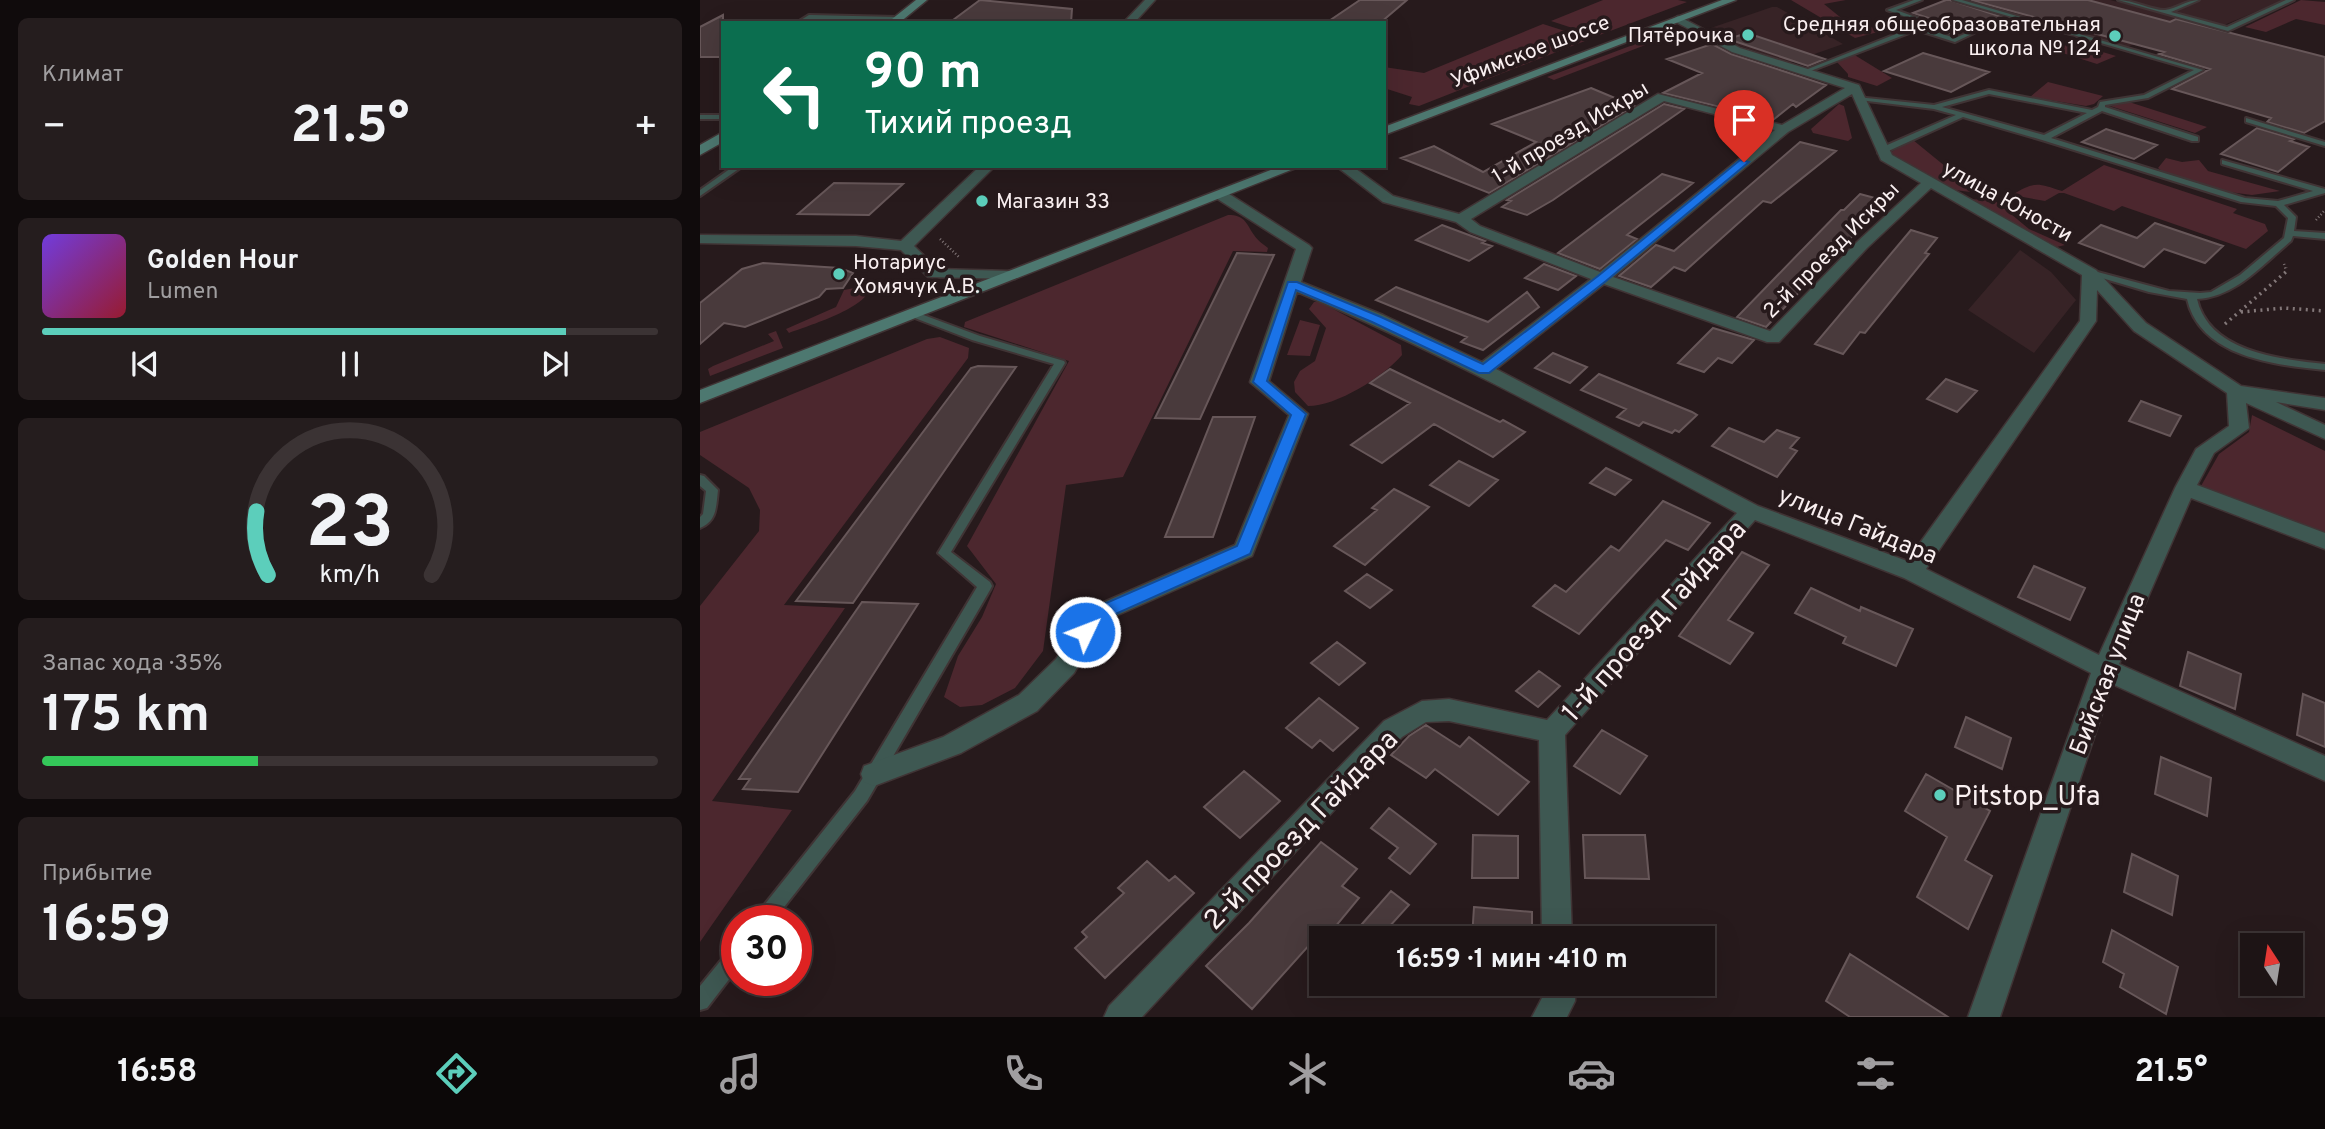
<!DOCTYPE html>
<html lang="ru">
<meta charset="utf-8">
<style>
:root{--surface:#1d1415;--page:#251d1e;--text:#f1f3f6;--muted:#a09ea0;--line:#3b3334;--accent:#5ccebb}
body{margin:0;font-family:Overpass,sans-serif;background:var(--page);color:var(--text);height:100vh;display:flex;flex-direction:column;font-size:26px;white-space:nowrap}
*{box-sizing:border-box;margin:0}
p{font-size:23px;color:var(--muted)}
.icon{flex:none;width:38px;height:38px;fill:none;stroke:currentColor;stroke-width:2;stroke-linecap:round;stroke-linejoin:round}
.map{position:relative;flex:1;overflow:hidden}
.panel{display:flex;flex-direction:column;gap:18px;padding:18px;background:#100b0c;width:700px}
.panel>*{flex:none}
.banner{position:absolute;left:21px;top:21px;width:665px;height:147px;border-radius:0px;box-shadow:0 7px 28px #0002,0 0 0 2px var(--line);background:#0b6e4f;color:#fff;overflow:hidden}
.needle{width:46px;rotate:348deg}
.fabs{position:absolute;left:1540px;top:933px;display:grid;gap:14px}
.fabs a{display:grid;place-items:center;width:63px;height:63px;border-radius:0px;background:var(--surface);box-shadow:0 7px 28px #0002,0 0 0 2px var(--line);font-size:35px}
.speed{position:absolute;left:21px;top:905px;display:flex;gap:14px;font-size:35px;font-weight:700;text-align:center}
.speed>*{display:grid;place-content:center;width:91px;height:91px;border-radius:50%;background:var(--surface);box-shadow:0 7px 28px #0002,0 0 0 2px var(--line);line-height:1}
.speed .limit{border:10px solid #d22;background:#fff;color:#111}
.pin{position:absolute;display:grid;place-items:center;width:60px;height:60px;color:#fff;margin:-72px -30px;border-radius:50% 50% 50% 0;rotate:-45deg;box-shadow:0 0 7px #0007}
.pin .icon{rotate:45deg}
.me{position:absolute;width:77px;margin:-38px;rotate:47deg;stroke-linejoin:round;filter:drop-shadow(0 0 5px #0008)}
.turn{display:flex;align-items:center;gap:24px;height:147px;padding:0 28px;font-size:32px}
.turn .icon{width:91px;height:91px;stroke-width:2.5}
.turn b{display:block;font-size:49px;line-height:60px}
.big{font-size:52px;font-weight:700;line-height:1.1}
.panel .tile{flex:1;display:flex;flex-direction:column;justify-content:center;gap:10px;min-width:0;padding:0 24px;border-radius:10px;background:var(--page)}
.panel .dial{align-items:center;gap:0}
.dial svg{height:182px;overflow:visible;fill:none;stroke:var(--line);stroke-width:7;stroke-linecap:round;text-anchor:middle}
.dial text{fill:var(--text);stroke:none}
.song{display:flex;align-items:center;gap:21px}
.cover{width:84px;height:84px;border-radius:10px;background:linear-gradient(135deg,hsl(260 70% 55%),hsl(350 70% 35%))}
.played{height:7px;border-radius:4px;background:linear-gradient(90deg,var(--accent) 85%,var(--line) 85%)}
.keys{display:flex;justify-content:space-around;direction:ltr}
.heat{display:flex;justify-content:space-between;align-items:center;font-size:38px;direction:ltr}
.charge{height:10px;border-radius:5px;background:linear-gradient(90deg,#34c759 35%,var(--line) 0)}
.trip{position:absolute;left:609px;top:926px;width:406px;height:70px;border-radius:0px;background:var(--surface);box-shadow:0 7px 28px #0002,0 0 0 2px var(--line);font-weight:700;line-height:70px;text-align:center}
.dock{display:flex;height:112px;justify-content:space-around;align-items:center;background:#0c0808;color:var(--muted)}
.dock .icon{width:49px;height:49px}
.dock .on{color:var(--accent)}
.dock b{font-size:32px;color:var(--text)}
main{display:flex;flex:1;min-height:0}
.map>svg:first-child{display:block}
.built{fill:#372326}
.green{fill:#4c272e}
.building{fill:#493a3c;stroke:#675759;stroke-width:2}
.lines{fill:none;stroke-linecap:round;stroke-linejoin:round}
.service-casing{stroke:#403435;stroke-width:4}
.minor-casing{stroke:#403435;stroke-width:3}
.secondary-casing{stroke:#403435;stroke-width:3}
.path-far1{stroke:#837879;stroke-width:2.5;stroke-dasharray:1 2.5;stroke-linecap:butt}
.path{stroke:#837879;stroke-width:3.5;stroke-dasharray:2 4.5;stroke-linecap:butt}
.service{fill:#3e5852;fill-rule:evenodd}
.minor{fill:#3e5852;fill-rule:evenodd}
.secondary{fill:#4d7870;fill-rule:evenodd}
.route{fill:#1a73e8;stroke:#114b97;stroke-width:2}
.poi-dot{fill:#5ccebb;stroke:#271a1c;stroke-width:2.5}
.labels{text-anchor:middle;stroke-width:7;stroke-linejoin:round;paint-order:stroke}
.far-poi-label{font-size:21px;fill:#f9eff0;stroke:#271a1c;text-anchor:end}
.far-street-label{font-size:21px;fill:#f9eff0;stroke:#271a1c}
.street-label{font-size:24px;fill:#f9eff0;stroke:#271a1c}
.near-street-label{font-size:28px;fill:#f9eff0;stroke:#271a1c}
.near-poi-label{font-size:28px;fill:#f9eff0;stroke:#271a1c;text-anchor:start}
</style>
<main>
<section class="panel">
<div class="tile"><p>Климат</p>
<div class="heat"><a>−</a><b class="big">21.5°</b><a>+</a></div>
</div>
<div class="tile">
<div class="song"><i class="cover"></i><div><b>Golden Hour</b><p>Lumen</p></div></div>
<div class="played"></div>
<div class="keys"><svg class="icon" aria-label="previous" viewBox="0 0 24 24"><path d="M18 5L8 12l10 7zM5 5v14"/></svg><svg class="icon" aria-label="pause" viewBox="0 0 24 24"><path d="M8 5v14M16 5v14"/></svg><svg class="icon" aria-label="next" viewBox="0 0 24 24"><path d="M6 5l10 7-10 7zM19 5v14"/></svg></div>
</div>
<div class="tile dial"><svg viewBox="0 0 100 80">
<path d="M14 69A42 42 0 1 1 86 69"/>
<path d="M14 69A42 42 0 0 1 9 41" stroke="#5ccebb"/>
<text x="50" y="56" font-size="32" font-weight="700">23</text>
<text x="50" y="72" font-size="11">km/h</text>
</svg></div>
<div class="tile"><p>Запас хода · 35%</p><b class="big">175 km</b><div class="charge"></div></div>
<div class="tile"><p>Прибытие</p><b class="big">16:59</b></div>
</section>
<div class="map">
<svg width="1625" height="1017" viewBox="0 0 1625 1017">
<rect width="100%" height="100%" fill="#271a1c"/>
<path class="built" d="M1251 0H1410L1489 20 1423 49Z
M1425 0H1584L1524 25Z
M1072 7H1077L1143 44 1089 63 1023 40 1005 30Z
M1320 250 1351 272 1376 300 1334 353 1268 310Z"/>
<path class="green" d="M903 0H978L987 2 897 36 851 21Z
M1091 0H1146L1124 4 1140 17 1177 29 1178 32 1155 38Z
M1601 0 1625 2V25L1596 19 1566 32 1545 27Z
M843 24 890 39 719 106 709 104 712 97 684 88V67L724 73Z
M957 36H969L854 80 847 77Z
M1369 42 1416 56 1397 64 1350 49Z
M1153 54 1192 78 1177 86 1148 77V74L1137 62Z
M1348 82 1403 96 1394 104 1386 106 1330 97Z
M1429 102 1507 127 1495 133 1410 106Z
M1139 104 1144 106 1152 138 1148 141 1113 133 1111 129Z
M1213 140 1278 193 1247 189 1189 153Z
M1466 158 1482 162 1499 160 1508 171 1580 191 1552 195 1529 192 1463 172 1458 168Z
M1404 165 1537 209 1533 213 1565 224 1568 231 1546 249 1422 206 1414 211 1364 193H1359L1345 201 1312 195C1335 181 1337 183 1362 191Z
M1264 199 1294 200 1329 229 1365 245 1357 247Z
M528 215C545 215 546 223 554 235 557 240 563 244 568 248L567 252 533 251 423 477 366 485 343 651 315 688 282 705 260 707 244 697 258 656 282 617 296 584 267 546 369 361 264 327 265 322Z
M170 285C172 307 107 326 89 333L86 329 136 307 144 290Z
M614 302H620L701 345 702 355C683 377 637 406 608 406L595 392 594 382 600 371 615 361 626 328 609 309Z
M600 320 620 325 610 356 587 355Z
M76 331 83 348 10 376 8 369 13 366 74 341 68 334Z
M240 337 269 348 268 358 84 605 145 608 12 801 92 810 0 942V606L59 531 60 510 49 488 0 455V432L227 339Z
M1552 415 1625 451V533L1501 486 1519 454 1549 432Z"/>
<path class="building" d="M280 0 372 9 371 23H249Z
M660 0H707L680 23H626Z
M1246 0H1250L1302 17 1256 35 1226 26 1238 21 1213 13Z
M1271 0H1388L1470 22 1476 19 1625 57V121L1604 133 1567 122 1571 118 1472 89 1510 69 1459 54 1464 52Z
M23 15V57H0V27Z
M1047 33 1125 59 1108 66 1028 39Z
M1012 44 1031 54 1126 85 1096 107 1093 104 1073 120 963 93 1002 73 967 59Z
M1223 53 1289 72 1251 92 1184 71Z
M891 88 934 106 789 193 701 158 734 146 783 172 836 142 792 124Z
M964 104 984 109 853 200 827 215 802 207 811 201 807 200Z
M1557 128 1594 139 1590 141 1609 147 1578 172 1521 154Z
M1406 129 1457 145 1434 159 1382 142Z
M1100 142 1136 151 1071 203 1063 201 985 271 974 267 951 287 919 276 956 245 974 251Z
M962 174 993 183 927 235 937 239 900 269 858 253Z
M134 183 203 184 169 215 98 214Z
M1160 194 1186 201 1066 327 1037 317 1141 210H1144Z
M1455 223 1523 246 1505 263 1464 249 1444 267 1379 243 1401 225 1437 238Z
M742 225 785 241 782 243 792 246 769 261 716 240Z
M1211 230 1237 238 1225 253 1229 254 1165 333 1160 332 1143 354 1115 344Z
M537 253 574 255 500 419 455 418Z
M63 263 140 268 153 273 143 288 126 289 119 297 45 327 24 323 0 344V303L42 269Z
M844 264 876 276 858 290 825 278Z
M696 287 788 322 827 292 839 307 783 350 761 342 767 337 676 300Z
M1013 328 1054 340 1032 363 1018 358 1004 372 978 363Z
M853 353 887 367 870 383 835 368Z
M278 366 316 367 153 603 96 601 271 368Z
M690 369 800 422 803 420 825 432 793 457 734 424 682 463 651 445 710 403 670 383Z
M899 374 992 412 997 415 979 432 975 430 972 433 943 422 939 426 917 417 926 409 881 390Z
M1246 379 1277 391 1257 412 1227 399Z
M1441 401 1481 416 1470 436 1429 421Z
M513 417H555L513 537H465Z
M1029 428 1064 442 1077 430 1099 438 1090 448 1097 451 1077 477 1012 446Z
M759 461 798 480 769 506 730 485Z
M906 468 931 480 915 495 890 483Z
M694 489 729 507 665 565 634 546 677 510 672 508Z
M963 501 1010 523 988 550 966 540 879 634 833 606 855 585 866 592 911 546 919 551Z
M1042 552 1069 565 1028 620 1053 633 1030 664 979 636Z
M1334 566 1385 588 1370 620 1318 597Z
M667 574 692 590 670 608 645 591Z
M1111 588 1160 611 1161 607 1213 629 1196 666 1143 643 1146 637 1095 613Z
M162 602 218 604 98 792 43 789 50 779H39Z
M637 642 665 663 639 685 611 663Z
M1488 652 1541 674 1535 709 1480 686Z
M839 671 860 686 838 707 816 691Z
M1603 694 1625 703V747L1597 735Z
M619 698 658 728 633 751 620 740 612 748 586 728Z
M1266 717 1311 738 1302 769 1255 747Z
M726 725 760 747 769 737 829 782 798 815 735 769 726 778 691 755 709 736Z
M902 730 947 756 920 794 874 766Z
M1461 757 1511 778 1507 816 1455 794Z
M544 771 580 801 540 838 504 807Z
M1226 774 1290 811 1265 860 1292 876 1268 929 1217 897 1247 837 1205 811Z
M689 808 736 844 710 874 689 858 698 848 671 828Z
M773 835 818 836V878H772Z
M883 835H945L949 879 885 878Z
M621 842 657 869 642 886 659 898 626 938H621L618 948 611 943 552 1009 506 966 549 923Z
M1432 854 1478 876 1472 915 1424 892Z
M447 861 469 881 475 876 494 893 405 978 375 948 387 937 382 932 424 893 418 888Z
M691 891 709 905 679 938 662 924Z
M774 907 832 912V938H772Z
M1412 930 1478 967 1466 1014 1420 987 1424 974 1403 962Z
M1150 954 1248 1017H1150L1126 1001Z"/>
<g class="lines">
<g class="service-casing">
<path id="service" d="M1214 0H1222L1196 10 1218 18 1206 23 1255 38 1269 32 1274 33 1255 42 1217 30 1108 72 1103 71 1211 28 1197 23 1209 18 1187 10Z
M1253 0H1262L1503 70 1448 98 1405 105V107L1498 137V141H1492L1402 111 1351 138 1545 198 1578 201 1613 191 1522 164V160L1625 189V193L1584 205 1596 217 1594 231 1625 233V239L1593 236 1591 241C1563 264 1536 297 1497 299 1509 352 1579 359 1625 364V370C1575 365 1500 357 1487 299L1449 292 1385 273 1390 270 1469 291 1500 293 1511 292 1540 275 1584 238 1588 218 1576 206 1541 202 1342 140 1263 117 1184 153H1178V149L1256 115 1234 109 1159 100 1157 99V97L1234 105 1289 90 1392 110 1398 107 1400 102 1444 95 1494 70ZM1289 94 1387 113 1344 135 1242 107Z
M1418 0C1433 0 1454 11 1465 10 1476 9 1486 0 1499 0L1471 12 1527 27 1586 0H1594L1528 31Z
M109 15 198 17 201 19 198 21 110 19 104 23H96Z
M0 115H23V119H0Z
M1546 118 1625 142V146L1546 122Z
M34 166H43L0 196V190Z
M210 310 280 336 364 361 365 363 251 552 290 582 292 586 290 590 167 801 74 920H54L57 914 155 791 277 587 238 553 354 364 272 340 207 315V311Z
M0 475 4 476 18 490C16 507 17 521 0 528V517L3 514 6 491 0 486Z
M37 945V969L7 1008 0 1010V986L31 948Z"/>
</g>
<g class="minor-casing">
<path id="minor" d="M445 0H455L434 23H423Z
M978 16 1040 48 1159 85 1192 155 1396 270 1446 323 1541 386 1625 398V410L1576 402 1625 425V439L1546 403 1549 428 1514 453 1497 485 1625 533V549L1491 498 1419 664 1625 756V781L1412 684 1300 1017H1268L1391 673 1204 578 1055 520 865 735 872 938H842L839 740 749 721 726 722 702 737 442 1017H404L409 1006 684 721 722 701 749 699 847 720 1037 513C892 435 749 355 597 292L569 381 608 414 552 556 404 621 374 673 337 711 261 753 174 786 164 782 161 774 164 766 243 737 319 695 356 659 388 609 535 545 589 415 550 382 596 249 516 198V192H526L609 245 612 248 601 282 683 315 782 362 891 279 770 232 756 222 683 202 636 166H652L693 196 759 214 958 94 1082 125 1145 88 1032 52 974 21 973 19ZM1152 94 1181 160 1221 183 1157 242 1070 331 913 277 1088 132ZM964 101 1075 130 900 272 780 226 771 219ZM1231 188 1382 275 1380 321 1207 561 1058 506 796 369 904 284 1067 342H1079L1167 248ZM1397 290 1434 331 1527 393 1529 426 1496 449 1475 488 1399 655 1226 569 1396 321Z
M280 166H295L214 246 238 269 309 271 315 273 317 276 315 279 228 277 201 250 156 246 0 243V235L156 236 201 241Z
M843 984H875V1001L867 1017H832L843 996Z"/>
</g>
<g class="secondary-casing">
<path id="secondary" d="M216 0H227L199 23H187Z
M1022 0H1036L684 135V127Z
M23 132V142L0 155V145Z
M581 166H601L0 403V390Z"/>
</g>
<path class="path-far1" d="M1616 220 1625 210
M240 239 259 257
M1584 264 1586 270"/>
<path class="path" d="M1541 312 1584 308 1625 311
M1525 324 1587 271 1586 268"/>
<use href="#service" class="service"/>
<use href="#minor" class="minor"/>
<use href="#secondary" class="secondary"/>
</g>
<path class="route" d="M1040 160 1049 162 906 281 789 373H779L672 322 596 290 567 381 606 414 550 554 402 620 392 637H379L376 632 390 610 537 546 591 415 553 382 588 282H597L681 317 783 364 898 276Z"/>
<g class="poi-dot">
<circle cx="1048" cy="35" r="7"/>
<circle cx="1415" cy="36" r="7"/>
<circle cx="282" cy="201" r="7"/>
<circle cx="139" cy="274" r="7"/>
<circle cx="1240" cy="795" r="7"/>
</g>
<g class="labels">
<g class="far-poi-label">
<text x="1401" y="31">Средняя общеобразовательная<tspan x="1401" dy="24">школа № 124</tspan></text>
<text x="1034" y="42">Пятёрочка</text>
<text x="296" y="208" text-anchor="start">Магазин 33</text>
<text x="153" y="269" text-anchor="start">Нотариус<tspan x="153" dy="24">Хомячук А.В.</tspan></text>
</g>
<g class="far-street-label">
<text transform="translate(830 51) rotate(-21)" y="7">Уфимское шоссе</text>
<text transform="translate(870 132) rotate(-31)" y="7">1-й проезд Искры</text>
<text transform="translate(1308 201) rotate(29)" y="7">улица Юности</text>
<text transform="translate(1131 250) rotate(-45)" y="7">2-й проезд Искры</text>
</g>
<g class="street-label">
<text transform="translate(1158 525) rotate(22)" y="8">улица Гайдара</text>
<text transform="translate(1407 674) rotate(-69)" y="8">Бийская улица</text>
</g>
<g class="near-street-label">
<text transform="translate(953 620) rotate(-48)" y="10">1-й проезд Гайдара</text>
<text transform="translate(600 829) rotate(-46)" y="10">2-й проезд Гайдара</text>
</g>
<g class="near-poi-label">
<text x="1254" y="805">Pitstop_Ufa</text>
</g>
</g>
</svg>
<div class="fabs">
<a><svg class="needle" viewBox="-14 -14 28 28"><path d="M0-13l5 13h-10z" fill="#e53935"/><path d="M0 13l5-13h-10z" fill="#a09ea0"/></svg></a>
</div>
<div class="speed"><div class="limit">30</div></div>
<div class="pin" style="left:1044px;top:162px;background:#d93025"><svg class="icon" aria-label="arrive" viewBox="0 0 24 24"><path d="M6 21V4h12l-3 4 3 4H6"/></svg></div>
<svg class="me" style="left:385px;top:632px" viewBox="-20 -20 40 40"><circle r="17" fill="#1a73e8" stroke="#fff" stroke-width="3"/><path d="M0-11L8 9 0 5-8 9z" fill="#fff"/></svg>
<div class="trip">16:59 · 1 мин · 410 m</div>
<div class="banner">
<div class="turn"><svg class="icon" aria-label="left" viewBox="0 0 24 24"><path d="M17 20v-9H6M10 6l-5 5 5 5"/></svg><div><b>90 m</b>Тихий проезд</div></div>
</div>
</div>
</main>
<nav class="dock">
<b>16:58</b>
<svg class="icon on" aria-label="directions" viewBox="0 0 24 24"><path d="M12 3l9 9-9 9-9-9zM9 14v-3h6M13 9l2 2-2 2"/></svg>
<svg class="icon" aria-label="music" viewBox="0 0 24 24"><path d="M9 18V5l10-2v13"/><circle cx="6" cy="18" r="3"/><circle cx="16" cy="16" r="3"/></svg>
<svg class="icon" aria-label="phone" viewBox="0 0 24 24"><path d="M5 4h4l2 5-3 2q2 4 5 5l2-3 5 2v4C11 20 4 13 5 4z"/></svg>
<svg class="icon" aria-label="climate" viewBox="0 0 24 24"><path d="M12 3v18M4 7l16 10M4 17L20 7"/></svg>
<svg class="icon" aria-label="car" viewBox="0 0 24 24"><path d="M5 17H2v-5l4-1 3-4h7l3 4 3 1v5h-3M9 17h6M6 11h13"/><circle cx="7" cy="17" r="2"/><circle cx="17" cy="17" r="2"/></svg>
<svg class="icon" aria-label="filters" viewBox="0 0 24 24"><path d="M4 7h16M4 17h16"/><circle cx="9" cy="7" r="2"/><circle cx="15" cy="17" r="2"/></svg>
<b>21.5°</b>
</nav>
